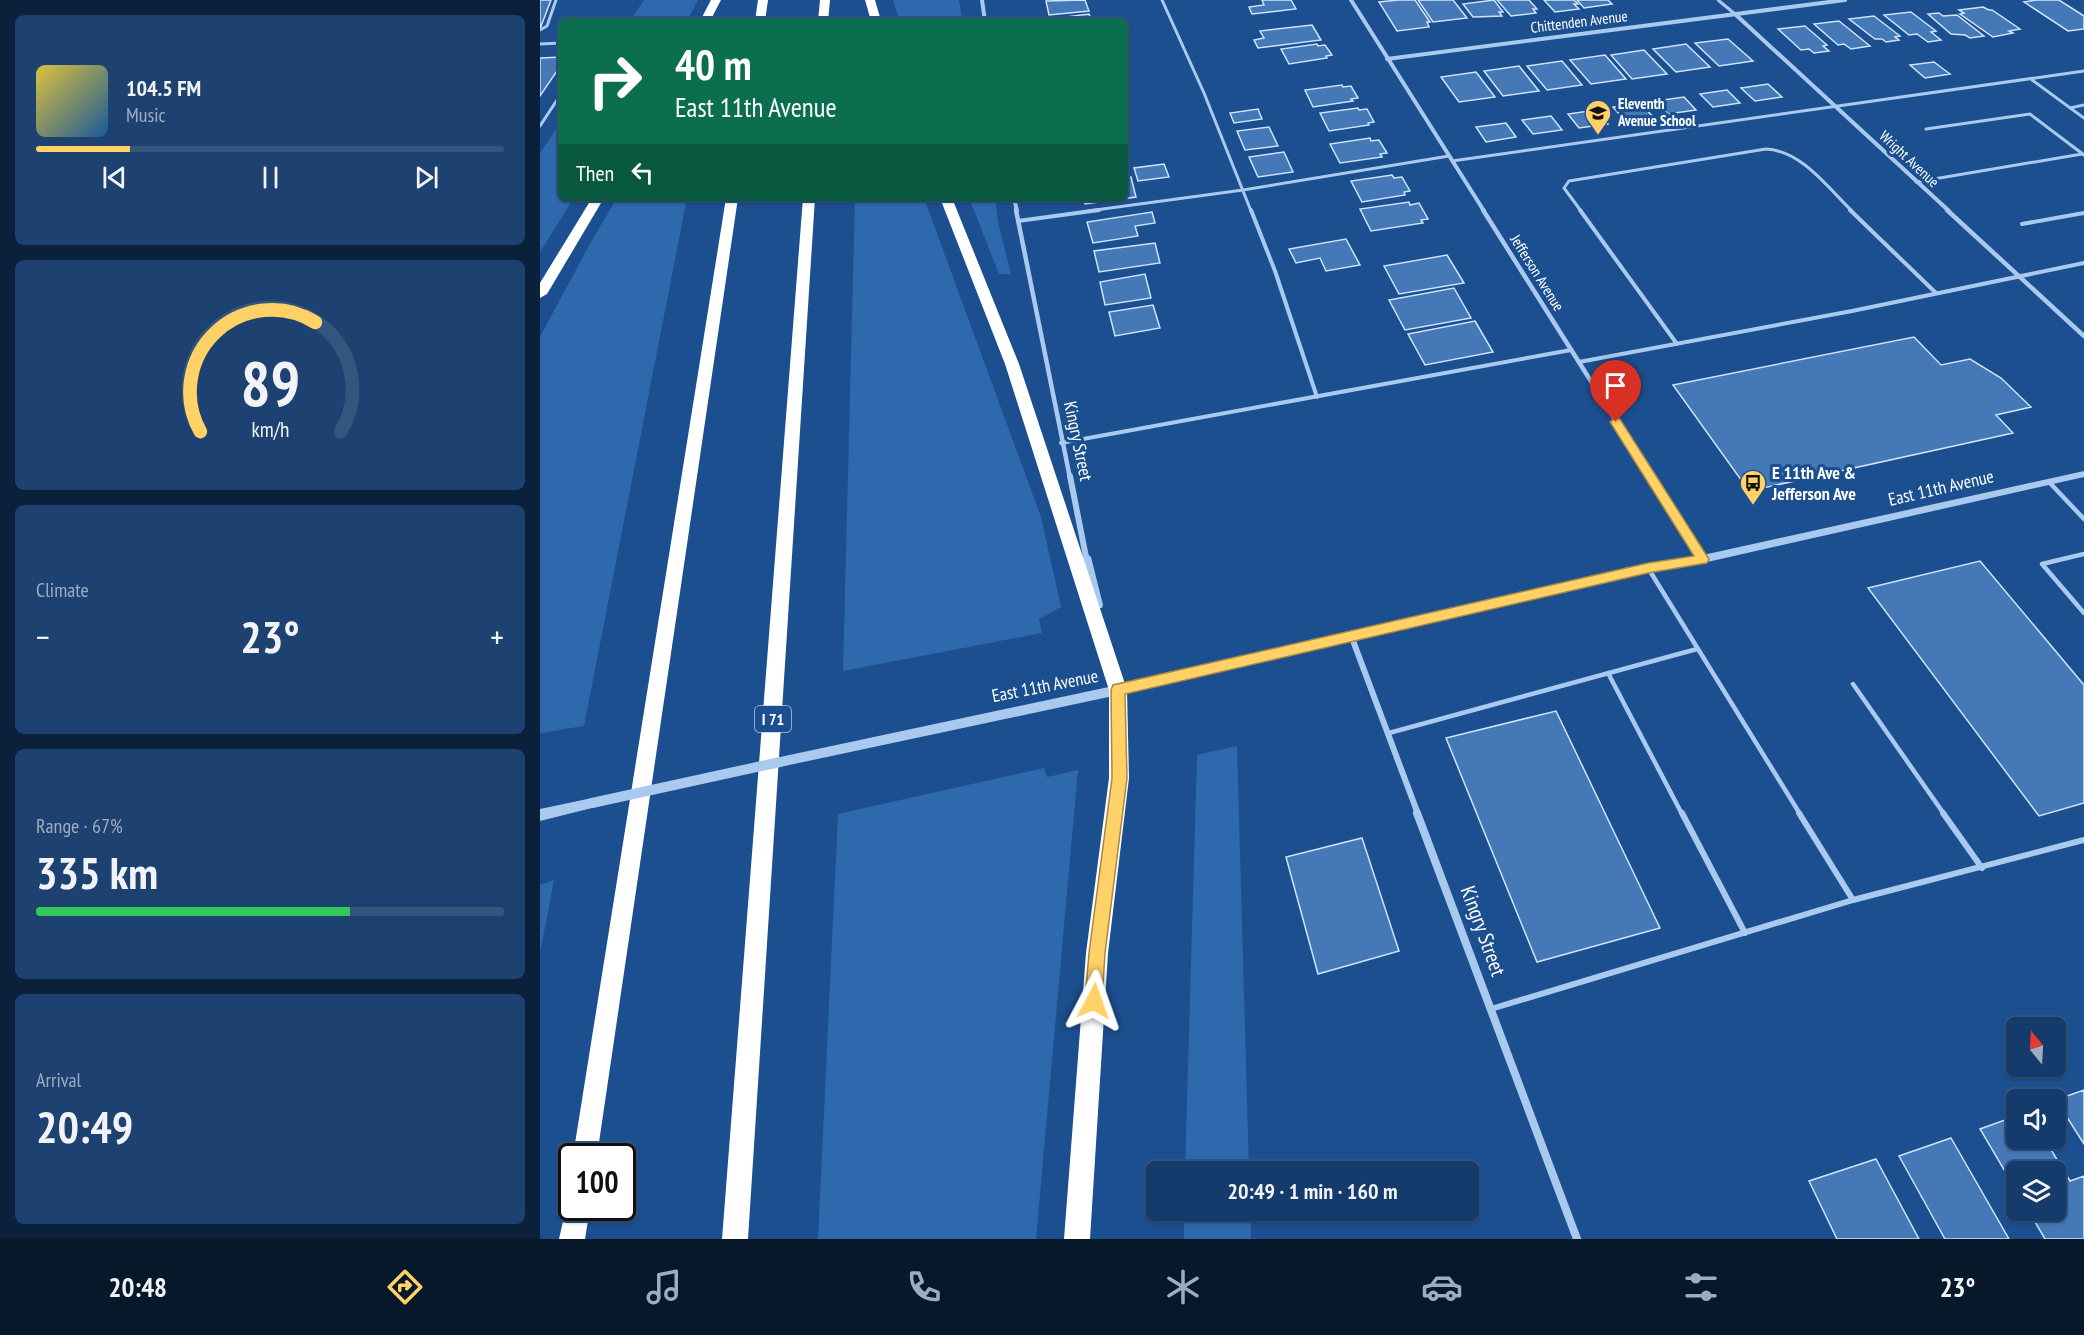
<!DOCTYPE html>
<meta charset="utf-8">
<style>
:root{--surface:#143b6b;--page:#1d4271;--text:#f1f3f6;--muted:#9dadc1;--line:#33557e;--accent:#ffd166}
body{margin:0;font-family:"PT Sans Narrow",sans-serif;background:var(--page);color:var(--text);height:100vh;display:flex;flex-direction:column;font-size:22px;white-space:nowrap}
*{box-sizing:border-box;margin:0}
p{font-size:20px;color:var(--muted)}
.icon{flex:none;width:33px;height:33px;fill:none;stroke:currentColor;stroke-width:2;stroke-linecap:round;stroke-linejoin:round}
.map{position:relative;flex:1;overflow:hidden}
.drawer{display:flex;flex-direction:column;gap:15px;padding:15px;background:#0b203b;width:540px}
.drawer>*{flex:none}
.hud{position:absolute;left:18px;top:18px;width:570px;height:183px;border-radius:9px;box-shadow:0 2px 4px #0004,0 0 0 2px var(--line);background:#0b6e4f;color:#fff;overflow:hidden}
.needle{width:39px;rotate:342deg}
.tools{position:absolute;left:1466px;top:1017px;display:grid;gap:12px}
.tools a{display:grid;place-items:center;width:60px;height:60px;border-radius:9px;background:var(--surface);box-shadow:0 2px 4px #0004,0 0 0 2px var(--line);font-size:30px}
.speed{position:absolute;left:18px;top:1143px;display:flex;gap:12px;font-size:30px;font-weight:700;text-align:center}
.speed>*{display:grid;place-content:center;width:78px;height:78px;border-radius:50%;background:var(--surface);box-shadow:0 2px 4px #0004,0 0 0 2px var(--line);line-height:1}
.speed .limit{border:3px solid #111;border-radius:9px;background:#fff;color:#111}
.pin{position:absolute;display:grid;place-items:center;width:51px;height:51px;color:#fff;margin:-62px -26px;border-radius:50% 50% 50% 0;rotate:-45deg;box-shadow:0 0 6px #0007}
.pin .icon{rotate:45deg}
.me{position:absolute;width:66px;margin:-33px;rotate:4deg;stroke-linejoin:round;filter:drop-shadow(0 0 4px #0008)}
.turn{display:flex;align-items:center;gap:21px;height:126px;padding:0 18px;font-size:27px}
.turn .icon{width:78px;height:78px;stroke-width:2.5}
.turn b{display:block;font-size:42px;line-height:51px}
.then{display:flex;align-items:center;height:57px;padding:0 18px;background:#0003;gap:12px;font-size:22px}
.big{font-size:45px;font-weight:800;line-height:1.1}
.drawer .widget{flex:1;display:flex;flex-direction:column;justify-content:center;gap:9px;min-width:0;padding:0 21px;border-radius:9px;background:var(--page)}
.drawer .dial{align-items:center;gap:0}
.dial svg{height:156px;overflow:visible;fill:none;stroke:var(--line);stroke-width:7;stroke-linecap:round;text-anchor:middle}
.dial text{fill:var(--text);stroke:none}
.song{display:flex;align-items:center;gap:18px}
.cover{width:72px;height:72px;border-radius:9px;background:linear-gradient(135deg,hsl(50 70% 55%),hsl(210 70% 35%))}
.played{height:6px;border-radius:3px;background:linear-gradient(90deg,var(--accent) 20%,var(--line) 20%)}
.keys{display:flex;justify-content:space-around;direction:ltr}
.heat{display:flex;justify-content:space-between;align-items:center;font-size:33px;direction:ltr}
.charge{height:9px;border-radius:4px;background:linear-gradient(90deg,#34c759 67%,var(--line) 0)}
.trip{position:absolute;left:606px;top:1161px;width:333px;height:60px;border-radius:9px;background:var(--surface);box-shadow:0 2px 4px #0004,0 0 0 2px var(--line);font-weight:800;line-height:60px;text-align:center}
.dock{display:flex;height:96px;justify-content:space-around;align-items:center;background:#08182b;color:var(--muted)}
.dock .icon{width:42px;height:42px}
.dock .selected{color:var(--accent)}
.dock b{font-size:27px;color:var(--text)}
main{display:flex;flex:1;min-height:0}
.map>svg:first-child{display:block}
.green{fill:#2e69ad}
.building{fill:#4478b7;stroke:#cfe3fa;stroke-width:1.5}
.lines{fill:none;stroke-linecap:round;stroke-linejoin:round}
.service-far3{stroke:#a9c9ee;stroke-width:3}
.service-far2{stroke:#a9c9ee;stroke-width:4}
.service-far1{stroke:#a9c9ee;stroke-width:4.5}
.service{stroke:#a9c9ee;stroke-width:6}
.minor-far3{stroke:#a9c9ee;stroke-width:4}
.minor-far2{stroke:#a9c9ee;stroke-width:4.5}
.minor-far1{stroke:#a9c9ee;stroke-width:6}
.minor{stroke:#a9c9ee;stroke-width:8}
.tertiary{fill:#a9c9ee;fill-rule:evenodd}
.motorway{fill:#fff;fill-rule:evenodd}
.tertiary-bridge{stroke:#a9c9ee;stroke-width:10}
.route{fill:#ffd166;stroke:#a68842;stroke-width:1.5}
.labels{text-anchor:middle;stroke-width:6;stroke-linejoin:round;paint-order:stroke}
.far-street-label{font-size:15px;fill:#fff;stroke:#1b4f8f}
.far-poi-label{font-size:15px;font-weight:bold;fill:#fff;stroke:#1b4f8f;text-anchor:start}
.shield{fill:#1b4f8f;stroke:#bbcadd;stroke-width:1.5}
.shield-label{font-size:16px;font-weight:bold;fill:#fff}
.street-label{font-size:18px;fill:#fff;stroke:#1b4f8f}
.poi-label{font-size:18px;font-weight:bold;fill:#fff;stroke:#1b4f8f;text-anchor:start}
.near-street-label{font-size:21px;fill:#fff;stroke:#1b4f8f}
</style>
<main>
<section class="drawer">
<div class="widget">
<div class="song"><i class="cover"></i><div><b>104.5 FM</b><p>Music</p></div></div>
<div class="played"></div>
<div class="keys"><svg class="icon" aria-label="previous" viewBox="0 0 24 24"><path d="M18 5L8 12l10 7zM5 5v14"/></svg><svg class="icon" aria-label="pause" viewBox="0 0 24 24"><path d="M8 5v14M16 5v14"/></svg><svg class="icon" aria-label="next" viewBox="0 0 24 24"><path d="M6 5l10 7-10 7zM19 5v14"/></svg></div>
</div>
<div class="widget dial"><svg viewBox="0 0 100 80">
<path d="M14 69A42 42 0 1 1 86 69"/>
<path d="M14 69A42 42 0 0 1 73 13" stroke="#ffd166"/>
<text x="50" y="56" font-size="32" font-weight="700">89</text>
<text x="50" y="72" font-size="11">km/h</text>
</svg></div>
<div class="widget"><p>Climate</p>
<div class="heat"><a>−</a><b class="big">23°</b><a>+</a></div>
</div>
<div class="widget"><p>Range · 67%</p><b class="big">335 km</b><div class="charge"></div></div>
<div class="widget"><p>Arrival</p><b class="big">20:49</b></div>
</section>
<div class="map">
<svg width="1544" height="1239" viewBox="0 0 1544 1239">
<rect width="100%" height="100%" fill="#1b4f8f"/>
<path class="green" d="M104 0H158L147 21H90Z
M353 0H419L422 21H360Z
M21 122V198H34L0 252V153Z
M77 198H147L44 726 0 733V337L52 240Z
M315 198H384L501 517 521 607 499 619 502 633 303 671Z
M429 198H455L458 222 471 274H459Z
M697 746 709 1171H645L657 755Z
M504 768 507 777 538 770 496 1239H278L298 814Z
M14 880 0 953V885Z
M644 1211H710L711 1239H644Z"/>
<path class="building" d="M0 0H11L0 29Z
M545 0 549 11 509 15 506 1Z
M722 0H751L756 9 712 14 709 7 724 5Z
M859 0H875L890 22H887L889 27 857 31 839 2Z
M878 0H913L927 18 893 22Z
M954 0 963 12H959L962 16 933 17 923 4Z
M957 0H989L997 9H993L996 13 971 16Z
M1004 0H1034L1038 4H1034L1039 9 1015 12Z
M1037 0H1068L1072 4 1044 8Z
M1496 0H1519L1544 16V29L1528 31 1484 2Z
M1443 7 1449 10H1452L1480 29 1469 31 1473 33 1453 37 1420 14 1424 13 1419 10Z
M1371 12 1396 31 1391 32 1401 40 1388 42 1377 34 1369 35 1344 15Z
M1399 13 1403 16 1417 15 1444 36 1430 38 1425 35 1411 34 1388 14Z
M549 14 552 21H510L509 19Z
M1334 16 1360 36 1355 37 1359 40 1346 42 1342 39H1335L1309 19Z
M1299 21 1330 46 1311 49 1304 44 1298 45 1274 24Z
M772 25 781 40 718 48 714 40 724 38 720 31Z
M1265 26 1287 45 1283 46 1289 51 1274 53 1269 49 1261 50 1238 29Z
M1188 39 1213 61 1179 66 1155 43Z
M777 44 778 46 785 45 792 55 786 56 787 58 749 64 741 49Z
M1146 44 1170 67 1136 72 1113 49Z
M1104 50 1127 74 1092 79 1071 55Z
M1065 55 1086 79 1051 84 1030 60Z
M21 57V65L0 96V58Z
M1022 61 1042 85 1007 90 987 66Z
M1394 62 1410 74 1385 78 1370 65Z
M979 66 999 91 963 96 944 71Z
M936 72 955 97 919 102 901 77Z
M1228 84 1242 97 1215 101 1201 88Z
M802 85 803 87 811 86 818 98 811 99 813 101 773 107 765 90Z
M1187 90 1200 103 1173 107 1160 94Z
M1144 97 1156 110 1128 114 1116 101Z
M1101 103 1113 117 1085 121 1073 107Z
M818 108 819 110 827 109 834 122 828 123 829 125 789 131 780 113Z
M718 109 722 119 694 123 690 113Z
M1056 110 1068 124 1039 128 1028 114Z
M1011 116 1022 130 993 134 982 120Z
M966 123 976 137 946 142 936 127Z
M729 127 738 146 705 150 697 131Z
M830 138 831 141 839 140 847 153 840 154 842 157 800 163 790 144Z
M744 152 753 172 718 177 709 157Z
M624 164 629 177 598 181 594 168Z
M852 175 854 178 862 177 870 191 864 192 865 195 822 202 811 181Z
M591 177 596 197 545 204 544 198H585V178Z
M869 202 870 205 879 203 888 219 881 220 883 223 831 231 820 209Z
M612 212 615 223 595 226 598 236 553 243 547 222Z
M806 239 820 265 786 271 780 258 756 263 749 249Z
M615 243 620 263 559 272 554 251Z
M907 255 924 283 859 294 844 266Z
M605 274 611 298 565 305 560 282Z
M914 288 931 318 865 330 849 300Z
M613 305 620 328 575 336 569 312Z
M935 321 953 352 885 365 868 334Z
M1374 337 1401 365 1430 359 1461 378 1491 407 1456 415 1473 433 1209 491 1133 385Z
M1440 561 1544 685V803L1499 816 1328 588Z
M1016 711 1120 928 997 962 906 738Z
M822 838 859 951 778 974 746 857Z
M1544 1090V1144L1516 1100Z
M1476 1116V1138H1504L1530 1181 1544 1176V1239H1505L1488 1210H1515V1172H1476V1190L1440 1129Z
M1411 1138 1469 1239H1405L1359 1156Z
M1336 1159 1379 1239H1297L1269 1181Z"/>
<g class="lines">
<path class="service-far3" d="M622 0 664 93 711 211
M1178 0 1195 14
M0 30 7 26 16 0
M0 44 21 43
M1492 80 1544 118
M1530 108 1544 105
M0 126 21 94
M1386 129 1490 114 1544 155
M912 161 1544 71
M1376 182 1542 154
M548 211 703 190 909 156
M1041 211 1024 188 1029 181 1226 149C1262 151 1287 187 1312 211"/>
<path class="service-far2" d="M711 210 735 271 777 397
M1040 210 1137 344
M1310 210 1396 293
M478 221 559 210
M1482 224 1544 213
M1039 362 1312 311 1544 263
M521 443 1031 350"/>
<path class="service-far1" d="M1509 482 1544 519
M1544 554 1502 564 1544 613
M1108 568 1260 814
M1068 673 1142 814
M1313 684 1404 814
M849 733 1157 649"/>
<path class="service" d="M1142 813 1205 933
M1259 813 1313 900
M1403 813 1442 868
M951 1009 1313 900 1544 840"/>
<path class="minor-far3" d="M442 0 445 21
M811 0 944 211
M1195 14 1409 211
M847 59 1305 0
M474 198 477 211"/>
<path class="minor-far2" d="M476 210 530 478
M943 210 1112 478
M1407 210 1544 336"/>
<path class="minor-far1" d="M530 476 546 557
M1111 476 1163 559
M812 638 878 814"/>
<path class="minor" d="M877 813 1037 1239"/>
<path class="tertiary" d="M1544 471V477L1163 563 1108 572 578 695 240 767 236 766 234 762 236 758 240 757 578 685 1108 564 1163 555Z
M546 553 551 557 563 605 562 608H554L553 605 541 557Z
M52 798 56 799 58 803 56 807 0 821V809Z"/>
<path class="motorway" d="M171 0H181L170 21H160Z
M218 0H228L225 21H215Z
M280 0H290L288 21H278Z
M325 0H335L341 21H331Z
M52 198H64L7 294 0 298V283Z
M186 198H198L57 1156H33Z
M263 198H275L208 1239H182Z
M400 198H412L479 364 587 690 589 778 568 953 550 1239H524L546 953 569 778V690L465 364Z
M32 1198V1208H50L45 1239H19L28 1199Z"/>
<path class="tertiary-bridge" d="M52 803 240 762"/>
</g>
<path class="route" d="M1076 417 1080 419 1167 556 1169 559 1167 563 1108 573 585 694 587 778 565 953 562 1001 560 1007 554 1009 548 1007 545 1001 549 953 572 778 571 690 573 685 1108 563 1154 556 1070 422Z"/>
<defs>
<g id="school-pin" transform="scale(1.35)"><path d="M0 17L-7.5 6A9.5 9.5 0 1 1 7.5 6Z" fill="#ffd166" stroke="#1b4f8f"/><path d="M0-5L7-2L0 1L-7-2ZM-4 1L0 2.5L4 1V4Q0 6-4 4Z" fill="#111"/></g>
<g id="bus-pin" transform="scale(1.35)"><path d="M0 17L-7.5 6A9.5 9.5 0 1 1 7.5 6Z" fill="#ffd166" stroke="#1b4f8f"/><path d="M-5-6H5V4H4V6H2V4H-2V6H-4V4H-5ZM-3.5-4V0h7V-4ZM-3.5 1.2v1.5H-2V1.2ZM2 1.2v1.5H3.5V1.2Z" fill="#111"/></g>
</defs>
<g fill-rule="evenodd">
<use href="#school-pin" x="1058" y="113"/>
<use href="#bus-pin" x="1213" y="483"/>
</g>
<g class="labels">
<g class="far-street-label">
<text transform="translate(1039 22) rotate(-7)" y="5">Chittenden Avenue</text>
<text transform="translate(1369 159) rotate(43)" y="5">Wright Avenue</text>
<text transform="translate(997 273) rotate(58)" y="5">Jefferson Avenue</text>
</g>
<g class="far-poi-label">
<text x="1078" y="109">Eleventh<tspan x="1078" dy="17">Avenue School</tspan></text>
</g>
<rect class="shield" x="215" y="706" width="36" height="26" rx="4.5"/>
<g class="shield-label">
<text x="233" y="725">I 71</text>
</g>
<g class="street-label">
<text transform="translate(538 441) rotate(78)" y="6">Kingry Street</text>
<text transform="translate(1401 488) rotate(-13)" y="6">East 11th Avenue</text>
<text transform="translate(505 686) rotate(-11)" y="6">East 11th Avenue</text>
</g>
<g class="poi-label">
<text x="1232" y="479">E 11th Ave &amp;<tspan x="1232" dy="21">Jefferson Ave</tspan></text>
</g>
<g class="near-street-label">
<text transform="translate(943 931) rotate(70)" y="7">Kingry Street</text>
</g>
</g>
</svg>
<div class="tools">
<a><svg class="needle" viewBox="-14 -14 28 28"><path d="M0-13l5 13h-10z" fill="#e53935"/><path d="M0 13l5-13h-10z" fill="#9dadc1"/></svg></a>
<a><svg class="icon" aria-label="sound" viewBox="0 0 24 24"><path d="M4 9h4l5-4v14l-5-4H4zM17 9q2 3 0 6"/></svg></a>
<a><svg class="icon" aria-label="layers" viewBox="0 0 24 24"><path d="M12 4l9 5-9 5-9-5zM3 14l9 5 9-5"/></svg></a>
</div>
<div class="speed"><div class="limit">100</div></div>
<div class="pin" style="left:1076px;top:422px;background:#d93025"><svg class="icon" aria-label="arrive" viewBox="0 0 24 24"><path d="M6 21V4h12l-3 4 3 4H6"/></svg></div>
<svg class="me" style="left:554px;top:1001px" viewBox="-20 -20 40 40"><path d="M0-17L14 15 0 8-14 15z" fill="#ffd166" stroke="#fff" stroke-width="4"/></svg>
<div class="trip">20:49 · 1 min · 160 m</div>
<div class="hud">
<div class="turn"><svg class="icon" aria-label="right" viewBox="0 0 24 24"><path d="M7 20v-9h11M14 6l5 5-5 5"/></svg><div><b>40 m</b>East 11th Avenue</div></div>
<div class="then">Then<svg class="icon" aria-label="left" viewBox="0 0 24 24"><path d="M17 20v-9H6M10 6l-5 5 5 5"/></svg></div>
</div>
</div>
</main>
<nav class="dock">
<b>20:48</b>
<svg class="icon selected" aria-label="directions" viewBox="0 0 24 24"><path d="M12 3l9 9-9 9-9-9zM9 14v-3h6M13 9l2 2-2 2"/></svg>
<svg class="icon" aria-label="music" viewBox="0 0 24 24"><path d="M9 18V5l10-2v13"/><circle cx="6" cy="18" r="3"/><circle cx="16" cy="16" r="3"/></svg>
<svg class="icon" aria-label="phone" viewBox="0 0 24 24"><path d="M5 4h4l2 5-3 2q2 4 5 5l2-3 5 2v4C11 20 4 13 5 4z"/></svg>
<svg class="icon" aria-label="climate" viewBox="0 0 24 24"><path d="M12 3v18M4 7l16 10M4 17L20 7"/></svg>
<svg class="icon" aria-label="car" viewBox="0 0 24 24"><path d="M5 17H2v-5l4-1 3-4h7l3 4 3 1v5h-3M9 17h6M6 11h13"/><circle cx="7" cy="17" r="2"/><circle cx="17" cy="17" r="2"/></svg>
<svg class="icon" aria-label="filters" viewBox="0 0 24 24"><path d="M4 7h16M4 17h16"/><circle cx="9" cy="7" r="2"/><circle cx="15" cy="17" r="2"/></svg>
<b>23°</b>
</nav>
